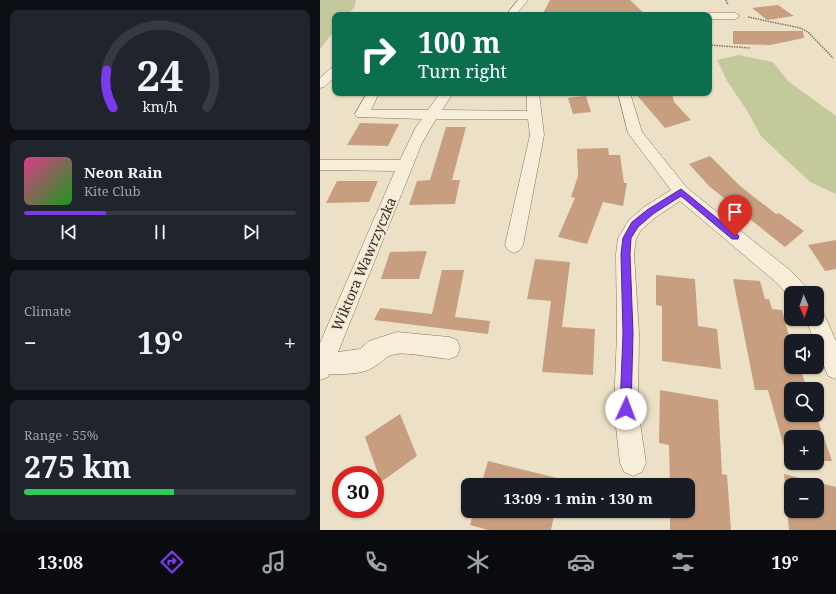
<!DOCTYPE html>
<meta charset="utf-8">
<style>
:root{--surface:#171b24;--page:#20242c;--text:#f1f3f6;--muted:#9ea1a6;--line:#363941;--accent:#7c3aed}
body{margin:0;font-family:"Noto Serif",serif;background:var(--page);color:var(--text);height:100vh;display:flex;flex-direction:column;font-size:15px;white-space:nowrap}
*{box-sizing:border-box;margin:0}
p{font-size:13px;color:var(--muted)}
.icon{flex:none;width:22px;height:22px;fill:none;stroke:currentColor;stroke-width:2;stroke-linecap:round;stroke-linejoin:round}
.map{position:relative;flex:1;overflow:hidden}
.drawer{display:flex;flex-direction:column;gap:10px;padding:10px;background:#0d0f14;width:320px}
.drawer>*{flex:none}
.banner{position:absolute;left:12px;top:12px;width:380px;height:84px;border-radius:8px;box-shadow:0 1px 3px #0004;background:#0b6e4f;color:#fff;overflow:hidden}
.needle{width:26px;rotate:178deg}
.buttons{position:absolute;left:464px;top:286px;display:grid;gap:8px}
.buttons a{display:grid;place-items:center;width:40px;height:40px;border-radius:8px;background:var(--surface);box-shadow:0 1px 3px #0004;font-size:20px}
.speed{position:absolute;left:12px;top:466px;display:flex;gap:8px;font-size:20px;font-weight:700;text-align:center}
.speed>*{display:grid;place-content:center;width:52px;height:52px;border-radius:50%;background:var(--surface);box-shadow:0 1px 3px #0004;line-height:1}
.speed .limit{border:6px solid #d22;background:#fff;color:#111}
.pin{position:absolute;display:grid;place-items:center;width:34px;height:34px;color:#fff;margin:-41px -17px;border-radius:50% 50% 50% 0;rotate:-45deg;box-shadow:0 0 4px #0007}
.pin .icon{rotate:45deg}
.me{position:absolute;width:44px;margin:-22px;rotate:2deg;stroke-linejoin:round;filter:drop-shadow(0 0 3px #0008)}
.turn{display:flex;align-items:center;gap:14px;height:84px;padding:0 20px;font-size:18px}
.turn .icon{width:52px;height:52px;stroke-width:2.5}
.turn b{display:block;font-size:28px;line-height:34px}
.big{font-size:30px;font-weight:700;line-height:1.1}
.drawer .tile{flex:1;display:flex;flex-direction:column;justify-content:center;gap:6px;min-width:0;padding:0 14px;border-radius:8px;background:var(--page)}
.drawer .dial{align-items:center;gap:0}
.dial svg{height:104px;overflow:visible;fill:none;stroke:var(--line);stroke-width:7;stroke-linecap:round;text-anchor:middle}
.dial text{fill:var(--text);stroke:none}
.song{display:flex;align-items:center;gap:12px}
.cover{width:48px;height:48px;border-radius:6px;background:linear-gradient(135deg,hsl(330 70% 55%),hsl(120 70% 35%))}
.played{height:4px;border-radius:2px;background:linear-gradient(90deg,var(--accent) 30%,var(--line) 30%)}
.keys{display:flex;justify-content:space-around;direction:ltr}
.heat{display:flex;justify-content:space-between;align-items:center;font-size:22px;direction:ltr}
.charge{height:6px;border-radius:3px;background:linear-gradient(90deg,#34c759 55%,var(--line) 0)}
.trip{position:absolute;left:141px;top:478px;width:234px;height:40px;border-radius:8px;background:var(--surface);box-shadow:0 1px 3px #0004;font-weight:700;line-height:40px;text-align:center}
.tabs{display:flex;height:64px;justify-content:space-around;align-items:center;background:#090b0e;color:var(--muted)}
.tabs .icon{width:28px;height:28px}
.tabs .current{color:var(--accent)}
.tabs b{font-size:18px;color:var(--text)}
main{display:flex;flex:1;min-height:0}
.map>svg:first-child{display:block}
.green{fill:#c3c99b}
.building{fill:#c79e7f;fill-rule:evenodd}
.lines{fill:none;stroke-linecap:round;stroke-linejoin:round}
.minor-casing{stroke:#86745d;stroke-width:1}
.path{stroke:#86745d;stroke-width:1.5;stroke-dasharray:1.5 1;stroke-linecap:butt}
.minor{fill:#f7eeda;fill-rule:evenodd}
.route{fill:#7c3aed;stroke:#51269a}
.labels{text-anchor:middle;stroke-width:4;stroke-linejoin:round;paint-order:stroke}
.street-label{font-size:14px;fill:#372c20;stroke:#f3ebd6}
</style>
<main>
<section class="drawer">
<div class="tile dial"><svg viewBox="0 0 100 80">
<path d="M14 69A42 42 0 1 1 86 69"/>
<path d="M14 69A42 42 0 0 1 9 40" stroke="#7c3aed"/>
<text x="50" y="56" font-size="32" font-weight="700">24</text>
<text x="50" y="72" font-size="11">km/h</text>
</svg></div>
<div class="tile">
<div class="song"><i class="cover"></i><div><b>Neon Rain</b><p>Kite Club</p></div></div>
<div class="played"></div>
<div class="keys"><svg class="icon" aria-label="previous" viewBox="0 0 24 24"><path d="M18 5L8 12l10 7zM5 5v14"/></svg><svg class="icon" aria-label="pause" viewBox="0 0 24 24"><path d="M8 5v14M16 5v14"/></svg><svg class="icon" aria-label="next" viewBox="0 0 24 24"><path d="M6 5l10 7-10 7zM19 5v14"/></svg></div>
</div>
<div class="tile"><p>Climate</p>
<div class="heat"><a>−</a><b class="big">19°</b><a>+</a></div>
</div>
<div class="tile"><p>Range · 55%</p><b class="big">275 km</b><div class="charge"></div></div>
</section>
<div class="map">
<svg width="516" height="530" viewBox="0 0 516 530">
<rect width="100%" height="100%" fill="#ece1c7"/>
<path class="green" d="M0 0H36L35 6 28 15H15V30L0 49Z
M419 55 453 62 468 81 516 116V194L490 182 441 136 426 109 407 81 397 60Z"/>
<path class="building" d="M230 0H310L326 15H222Z
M458 5 474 16 447 20 432 8Z
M413 31H483L484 38 450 45 413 44Z
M315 93H352L354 102 371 120 345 128Z
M266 96 271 112 253 114 248 98Z
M40 123 79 124 68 146 27 145Z
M126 127H146L132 180H140L135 204 89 205 97 181 110 180Z
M288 148 289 155H300L304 183H307L303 206 283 202 267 244 238 237 255 198 251 197 258 176 257 149Z
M390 156 420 186 456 214 459 213 484 231 465 247 431 220 389 186 369 164Z
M17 181H58L49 202 6 203Z
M516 240V269L505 271 488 245Z
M107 251 99 279H61L70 252Z
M215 259 250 262 242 327 275 329 273 375 222 372 231 301 207 299Z
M122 270H144L135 317 170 321 168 334 54 320 60 308 112 314Z
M336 275 375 279 378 326 397 329 401 369 342 361V306L336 305Z
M413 279 440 281 445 299H449L452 309 462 310 471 343V367H480L487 389H471V415H496L512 461H497V437H471V461H468L448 390H435Z
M340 390 398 400 402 474 407 475 411 530H350V511H368V485H350L349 445 339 443Z
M80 414 97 456 61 482 45 437Z
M168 461 241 479 240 485H161Z
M464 474 516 487V530H469ZM471 485H497V511H471Z
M154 511H235L231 530H168L150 525Z"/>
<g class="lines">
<g class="minor-casing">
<path id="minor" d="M198 0H208L196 15H186Z
M389 13H415L420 16 415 19H389V15H385Z
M15 67V77L4 87 0 88V78L11 68Z
M47 93H59L51 110H108L120 93H133L122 110 207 111V93H219L224 135 203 245 200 250 194 253 188 250 185 245 210 135 208 119H116L102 143 18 352 40 349 49 341 77 332 129 337 137 340 140 348 137 356 129 359C116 358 87 352 76 354 64 356 62 363 52 368 41 375 22 374 9 374L8 377 0 380V343L75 171 0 170V160H80L96 127 102 119 37 117 35 114Z
M298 93H310L322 132 367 188 471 271 486 287 489 293H471V298L457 283 360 201 336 217 321 230 316 239 314 254 319 333 318 409 326 463 322 472 313 476 304 472 300 463 294 409 297 333 296 254 298 238 309 220 324 207 351 190 308 133Z
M497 309 503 312 516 341V379L508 376 497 348V341H494L486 319H497Z"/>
</g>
<path class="path" d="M406 0 408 5
M428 17 480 28 488 32 513 58
M389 45 430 48"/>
<use href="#minor" class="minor"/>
</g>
<path class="route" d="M361 189 419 236 418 239H412L361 196 333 214 318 227 311 238 310 254 313 333 311 409 310 413 306 415 302 413 300 409 303 333 301 254 303 238 312 222 327 210Z"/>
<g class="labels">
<g class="street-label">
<text transform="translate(44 264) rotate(-67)" y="5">Wiktora Wawrzyczka</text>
</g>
</g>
</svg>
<div class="buttons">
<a><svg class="needle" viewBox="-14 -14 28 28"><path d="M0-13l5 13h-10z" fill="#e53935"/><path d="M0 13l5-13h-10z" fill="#9ea1a6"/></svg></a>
<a><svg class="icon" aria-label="sound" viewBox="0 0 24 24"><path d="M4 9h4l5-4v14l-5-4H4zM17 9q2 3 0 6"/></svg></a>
<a><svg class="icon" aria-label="search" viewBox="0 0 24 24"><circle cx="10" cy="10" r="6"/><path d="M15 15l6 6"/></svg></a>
<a>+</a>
<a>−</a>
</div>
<div class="speed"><div class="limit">30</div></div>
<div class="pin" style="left:415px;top:236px;background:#d93025"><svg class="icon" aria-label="arrive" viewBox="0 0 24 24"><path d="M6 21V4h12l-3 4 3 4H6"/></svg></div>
<svg class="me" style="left:306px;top:409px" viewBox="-20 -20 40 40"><circle r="19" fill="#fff"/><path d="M0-13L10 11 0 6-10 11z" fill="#7c3aed"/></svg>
<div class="trip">13:09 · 1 min · 130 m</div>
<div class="banner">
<div class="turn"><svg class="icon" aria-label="right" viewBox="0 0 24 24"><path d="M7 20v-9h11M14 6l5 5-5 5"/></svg><div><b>100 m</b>Turn right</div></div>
</div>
</div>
</main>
<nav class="tabs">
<b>13:08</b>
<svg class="icon current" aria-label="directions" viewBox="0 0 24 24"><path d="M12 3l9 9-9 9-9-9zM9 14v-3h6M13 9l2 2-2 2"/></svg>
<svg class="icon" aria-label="music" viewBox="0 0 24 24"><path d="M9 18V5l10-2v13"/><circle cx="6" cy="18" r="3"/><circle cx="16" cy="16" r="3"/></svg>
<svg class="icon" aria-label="phone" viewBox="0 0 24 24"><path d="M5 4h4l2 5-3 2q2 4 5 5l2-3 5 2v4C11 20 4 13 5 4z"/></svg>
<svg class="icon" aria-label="climate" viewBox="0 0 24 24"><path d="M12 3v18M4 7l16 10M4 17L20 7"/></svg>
<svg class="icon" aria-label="car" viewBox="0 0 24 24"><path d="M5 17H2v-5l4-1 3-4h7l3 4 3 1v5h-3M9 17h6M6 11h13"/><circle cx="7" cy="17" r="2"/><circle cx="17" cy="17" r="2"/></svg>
<svg class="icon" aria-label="filters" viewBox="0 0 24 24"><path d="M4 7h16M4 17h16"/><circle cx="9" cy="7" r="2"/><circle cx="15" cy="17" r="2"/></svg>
<b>19°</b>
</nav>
